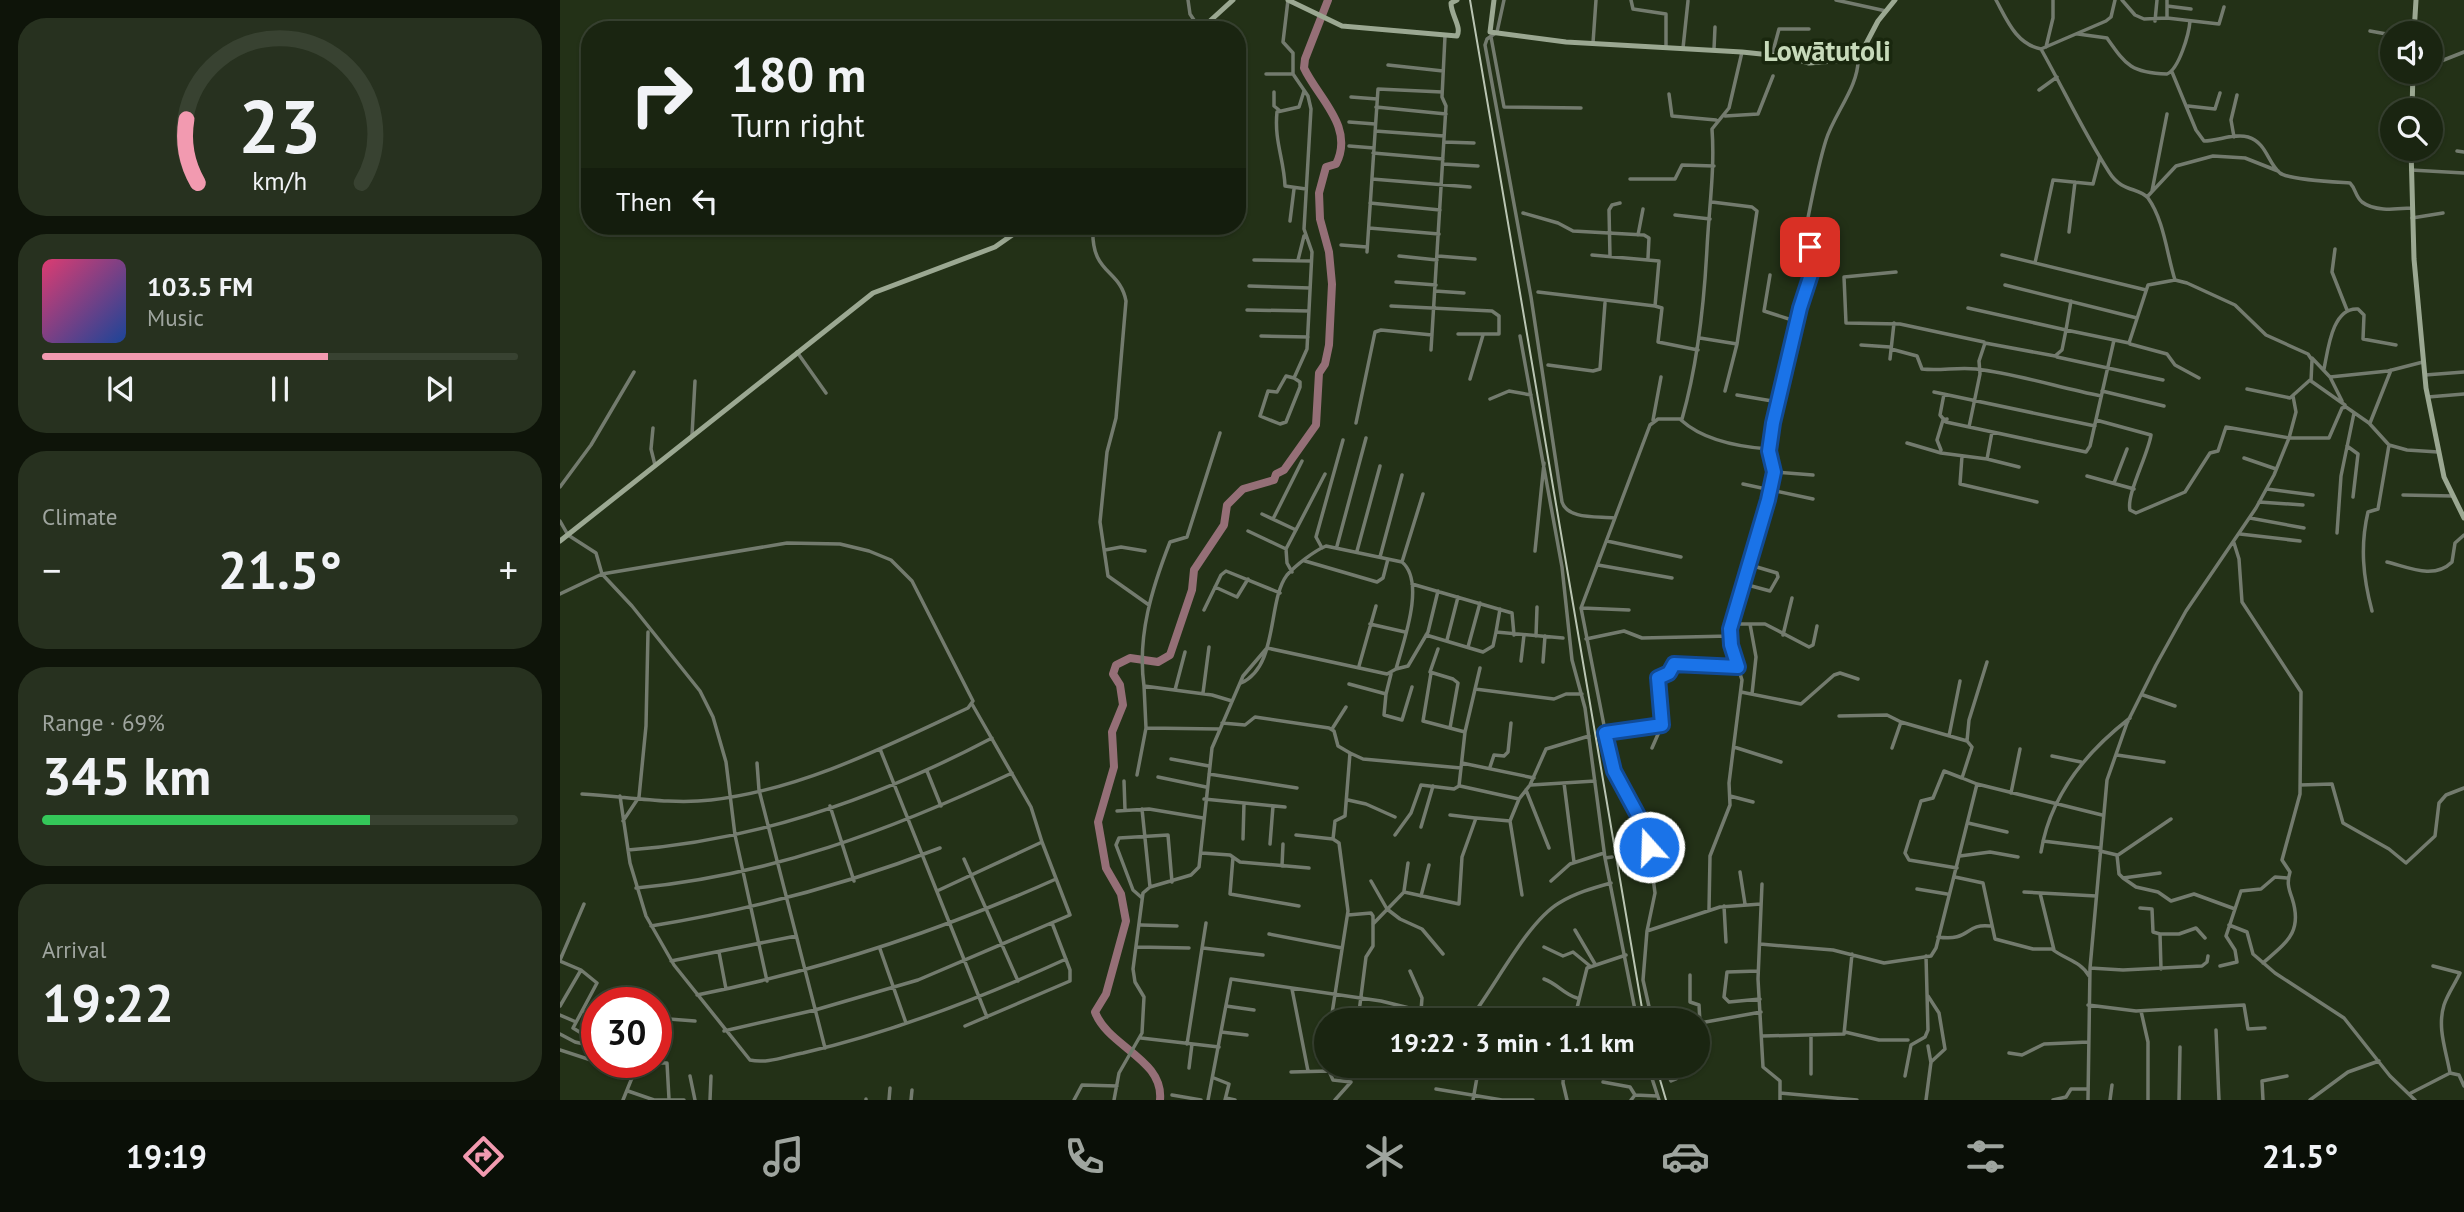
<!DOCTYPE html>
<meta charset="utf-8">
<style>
:root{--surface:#1a2511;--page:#27311f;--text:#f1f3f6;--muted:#9fa59f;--line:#384231;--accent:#f29ab0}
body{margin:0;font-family:"PT Sans",sans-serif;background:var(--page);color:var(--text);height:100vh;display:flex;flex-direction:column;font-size:26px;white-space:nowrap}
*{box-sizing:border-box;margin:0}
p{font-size:23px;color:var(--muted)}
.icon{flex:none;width:38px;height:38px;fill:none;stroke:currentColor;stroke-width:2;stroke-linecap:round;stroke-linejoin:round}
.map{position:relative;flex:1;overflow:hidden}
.drawer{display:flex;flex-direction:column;gap:18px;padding:18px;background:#0e1409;width:560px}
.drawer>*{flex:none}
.banner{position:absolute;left:21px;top:21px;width:665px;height:214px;border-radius:28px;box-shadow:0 2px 5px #0004,0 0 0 2px var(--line);background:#1a2511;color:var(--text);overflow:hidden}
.fabs{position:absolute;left:1820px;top:21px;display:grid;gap:14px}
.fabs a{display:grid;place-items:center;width:63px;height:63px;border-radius:50%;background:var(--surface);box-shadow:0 2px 5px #0004,0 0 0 2px var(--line);font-size:35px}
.speed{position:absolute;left:21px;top:987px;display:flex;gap:14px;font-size:35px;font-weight:700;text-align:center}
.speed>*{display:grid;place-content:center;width:91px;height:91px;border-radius:50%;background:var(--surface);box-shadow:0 2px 5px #0004,0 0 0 2px var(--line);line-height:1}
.speed .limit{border:10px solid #d22;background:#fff;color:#111}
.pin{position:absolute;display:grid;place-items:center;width:60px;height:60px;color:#fff;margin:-30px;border-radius:14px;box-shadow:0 4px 10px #0006}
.me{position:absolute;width:77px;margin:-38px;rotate:340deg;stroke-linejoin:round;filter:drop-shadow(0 0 5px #0008)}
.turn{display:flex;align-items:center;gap:24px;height:147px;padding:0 35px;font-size:32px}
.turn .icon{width:91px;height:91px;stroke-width:2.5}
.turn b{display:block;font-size:49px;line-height:60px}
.then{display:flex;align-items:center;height:66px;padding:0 35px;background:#0003;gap:14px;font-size:26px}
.big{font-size:52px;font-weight:800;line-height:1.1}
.drawer .tile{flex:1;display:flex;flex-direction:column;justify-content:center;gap:10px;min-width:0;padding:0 24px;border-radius:28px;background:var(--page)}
.drawer .dial{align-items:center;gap:0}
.dial svg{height:182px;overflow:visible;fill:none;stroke:var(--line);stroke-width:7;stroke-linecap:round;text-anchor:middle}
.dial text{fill:var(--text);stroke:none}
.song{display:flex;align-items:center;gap:21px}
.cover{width:84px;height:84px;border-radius:10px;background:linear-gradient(135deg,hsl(340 70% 55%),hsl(220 70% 35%))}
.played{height:7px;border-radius:4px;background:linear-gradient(90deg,var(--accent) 60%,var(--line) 60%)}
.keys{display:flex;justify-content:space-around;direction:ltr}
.heat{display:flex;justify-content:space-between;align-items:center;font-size:38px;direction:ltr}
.charge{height:10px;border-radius:5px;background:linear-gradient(90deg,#34c759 69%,var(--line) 0)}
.trip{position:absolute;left:754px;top:1008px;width:396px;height:70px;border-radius:35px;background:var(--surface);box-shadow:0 2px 5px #0004,0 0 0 2px var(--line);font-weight:800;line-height:70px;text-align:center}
.tab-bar{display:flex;height:112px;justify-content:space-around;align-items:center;background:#0a0f07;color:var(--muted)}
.tab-bar .icon{width:49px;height:49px}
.tab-bar .current{color:var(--accent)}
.tab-bar b{font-size:32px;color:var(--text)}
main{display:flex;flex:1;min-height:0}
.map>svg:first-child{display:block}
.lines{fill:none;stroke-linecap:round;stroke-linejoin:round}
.river{stroke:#956f77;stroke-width:8}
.street{stroke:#737b6e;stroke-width:3.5}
.secondary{stroke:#9ba892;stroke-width:5}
.rail{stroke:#bac5b3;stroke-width:2}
.route-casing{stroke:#114b97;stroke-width:18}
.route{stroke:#1a73e8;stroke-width:12}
.labels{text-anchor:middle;stroke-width:7;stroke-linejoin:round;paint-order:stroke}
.district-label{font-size:28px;font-weight:bold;fill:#c7daba;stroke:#19270e}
</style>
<main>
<section class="drawer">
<div class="tile dial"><svg viewBox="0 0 100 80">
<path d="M14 69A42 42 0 1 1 86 69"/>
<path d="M14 69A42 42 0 0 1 9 41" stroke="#f29ab0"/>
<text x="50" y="56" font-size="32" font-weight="700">23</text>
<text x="50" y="72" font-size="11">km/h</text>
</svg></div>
<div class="tile">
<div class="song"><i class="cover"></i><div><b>103.5 FM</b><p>Music</p></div></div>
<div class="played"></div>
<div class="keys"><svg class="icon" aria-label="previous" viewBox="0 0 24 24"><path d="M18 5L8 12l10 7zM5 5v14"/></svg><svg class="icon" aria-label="pause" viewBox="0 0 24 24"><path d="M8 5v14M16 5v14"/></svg><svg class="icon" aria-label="next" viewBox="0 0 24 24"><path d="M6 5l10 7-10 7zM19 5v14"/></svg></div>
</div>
<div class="tile"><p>Climate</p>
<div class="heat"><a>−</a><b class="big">21.5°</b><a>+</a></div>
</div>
<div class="tile"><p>Range · 69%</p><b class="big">345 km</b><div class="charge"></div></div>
<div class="tile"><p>Arrival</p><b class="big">19:22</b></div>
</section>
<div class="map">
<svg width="1904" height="1100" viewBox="0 0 1904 1100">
<rect width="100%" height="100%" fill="#233117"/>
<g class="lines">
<path class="river" d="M600 1100C604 1059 548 1047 535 1012L546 994 566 921 561 894 546 868 538 822 554 767 552 732 563 705 560 685 553 674 556 665 570 658 598 662 610 655 632 590 634 570 664 525 667 505 683 489 714 480 716 474 724 470 756 425 759 373 765 364 769 345 772 284 769 252 760 219 759 193 766 167 776 164C795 127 758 98 744 68L745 59 768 0"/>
<path class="street" d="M628 0 630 14 640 29
M728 0 723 42 733 53V74L748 96 751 109 744 229 752 252 747 349 734 378 740 382V387L726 422 720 424 700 416 708 391 717 392 726 376 734 378
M944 0 937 32 927 39 925 45 971 297 1002 502C1008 520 1038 516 1054 518
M1071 0 1073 9 1106 14V48
M1276 0 1326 11
M1436 0C1447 20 1456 44 1481 49L1546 21 1551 17 1555 0
M1562 0 1575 15 1584 19 1607 18 1659 24 1664 7
M1607 0V18
M1607 6 1631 9
M1595 21 1597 0
M1810 31 1832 35
M1518 34 1547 38C1566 65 1571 73 1607 74 1619 69 1629 34 1630 21
M931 37 944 107 1021 108
M1033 43 1036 0
M1486 47 1493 18V0
M1123 48 1128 1
M1154 49 1155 27
M1481 49C1504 90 1524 133 1549 172 1562 193 1579 187 1588 198 1604 220 1607 255 1615 280
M1212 55 1219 29H1249
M828 65 883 71
M1871 65 1904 52
M1612 72 1636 130 1644 141C1658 141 1674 133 1688 137 1707 143 1707 162 1720 173 1729 180 1776 182 1790 183 1796 189 1795 196 1802 202 1815 212 1837 209 1852 208
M706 74H733
M1479 90 1497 77
M744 91 739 107 717 112C714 141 724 159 725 186L746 189
M714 92V106L719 110
M1109 94 1112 116 1156 120
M791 97 817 99
M1628 106 1655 109 1660 93
M816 107 886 114
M1165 116 1198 114 1213 76
M789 122 815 124
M815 131 884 136
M1674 137 1671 120 1677 95
M884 142 914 143
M789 146 814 148
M1897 151 1904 152
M813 153 883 159
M883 164 918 166
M1851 170 1904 173
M812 179 910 187
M1070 179H1115L1122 165 1154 166
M1592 191 1607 114
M1587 197 1616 166 1653 156 1685 158 1718 171
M1152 202 1192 207 1197 211 1177 344
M810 203 880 210
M963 213 998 223 1013 231 1084 235 1089 238 1088 258
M1115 215 1150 219
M1852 218 1883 213
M730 221 734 189
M533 226C530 275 560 268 566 301L556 418 547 452 540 522 548 576 589 605
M809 228 879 234
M1509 232 1515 182
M1078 235 1083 209
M781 245 807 247
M1775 249 1772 272 1787 310
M807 252 818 89 882 92
M1032 255 1099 261 1095 306 1102 308 1098 342 1138 350
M1442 255 1586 290
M839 256 877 260
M878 256 915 259
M1050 256 1049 210 1052 205 1060 203
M694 260 751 261
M738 260 744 236
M1475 263 1493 180 1533 184 1540 157
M1336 272 1284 277 1286 323 1340 324 1424 342
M1210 275 1204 311 1238 322
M836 282 876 285
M1445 285 1577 318
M689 286 750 288
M875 291 904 293
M978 292 1095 306
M831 306 932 311 939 316V334H898
M1408 308 1506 330 1511 301
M687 310 749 311
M701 336 748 337
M960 336 1002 567 1012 660 1025 708 1045 858 1077 1020
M1140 338 1177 344 1165 391
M1570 344 1607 354 1615 365 1639 378
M1301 345 1330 347
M1331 349 1357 356 1362 369C1381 371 1397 367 1416 369 1458 374 1500 388 1541 396
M871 350 886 106 882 97 885 36
M237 352 266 393
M1497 357 1603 380
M1752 358 1770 377 1782 401
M1330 359 1334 323
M988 365 1033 371 1040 369 1045 303
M1764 369C1768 350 1772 307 1798 309L1804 315 1803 339 1836 345
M1865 375 1904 372
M1770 377 1828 371 1863 362
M910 379 923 335
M1687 389 1730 398 1750 380
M1542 391 1604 406
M1374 392 1535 426
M1384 394 1380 415 1386 422 1526 452 1530 446 1554 340
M1177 395 1218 402
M1868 397 1904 394
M930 399 949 391 971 395
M1093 420 1101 377
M1121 420C1143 440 1180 447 1209 449
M1536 420 1591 435C1588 455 1566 495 1570 510L1576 513 1625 492 1650 453 1658 451 1666 427 1729 438 1736 412 1733 396
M796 423 815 332 821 330 872 335
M1810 423 1831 370
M1409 427 1420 374 1419 361 1425 343 1495 356 1502 350 1506 330 1569 343 1588 285 1615 280 1627 283 1675 305 1706 335 1748 354 1752 360 1751 381 1785 405
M93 428 91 449 95 465
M660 433 627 537 610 542C592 588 577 636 584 686L652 695 672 701
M132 435 135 381
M1347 443 1381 453 1427 459 1432 432
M1787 446 1798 454 1793 497
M1381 450 1377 440 1383 420 1387 419
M1402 456 1400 484 1477 502
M1684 458 1716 469
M1427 459 1459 467
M1214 472 1253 475
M1527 476 1574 489
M1554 483 1567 449
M1183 484 1253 499
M0 487 31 445 74 372
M1707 489 1753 495
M1843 495 1893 496
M1699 502 1743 505
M702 514 736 530
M1690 518 1744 528
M713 519 742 461
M0 521 8 535 36 553 42 574 72 606 140 691 153 717 166 762 175 835 207 981
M688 531 726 549
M1777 533 1781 476 1794 413
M1680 534 1740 541
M1047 541 1121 557
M1674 543 1679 559 1682 602 1741 692 1740 794 1722 860 1730 872C1727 882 1728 887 1732 898 1743 932 1727 942 1703 963
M777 546 806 438
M762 548 756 537 783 440
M545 550 561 547 585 551
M797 551 820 466
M975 551 984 463
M820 557 842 475
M745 561 817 582 823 578 828 559
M842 562 863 494
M1827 562C1848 567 1874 580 1892 562L1895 543 1904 535
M1038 565 1112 578
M732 572 727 563 726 549 765 474
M852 584 952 613 954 635
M1184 584 1210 591 1218 577 1217 573 1190 565
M655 587 677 597 688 579
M0 594 42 574 227 543 280 544 309 551 331 560 352 581 413 701 408 708C327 746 241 790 151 800 109 805 64 796 22 794
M1022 608 1069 610
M644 610 661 575 666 571 720 593
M1812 611C1803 577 1800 546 1808 512L1818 509 1829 445
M810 624 845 632
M1172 624H1205L1249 647 1253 645 1257 626
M1190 624 1196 657 1192 694
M936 632 940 609
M866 635 923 652 933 646 936 632 1003 638
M1223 635 1232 598
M976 636 977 607
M1026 639 1064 631 1082 638 1170 636
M887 640 898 597
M908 647 920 603
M878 649 870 672 893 679 898 683 890 728
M961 661 964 635
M983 662 985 636
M799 666 816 606
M871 673 863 721 905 732
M681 683C719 666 707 601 727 575 736 565 754 551 766 546L842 562C866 582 843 643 836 669L848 666 868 632 878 591
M789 684 826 694 831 674
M915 689 994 699 1006 694H1022
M615 690 625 652
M1181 692 1241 704 1274 675 1280 673 1298 679
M643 693 649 647
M826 694 824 715 842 720 852 687
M1583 695 1615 706
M1279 716 1327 715 1341 722
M662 723 685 725 695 717 769 728 774 731 778 746 790 753
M586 728 659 729
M772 729 786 707
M1045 733 1102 725
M1389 736 1400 681
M1407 741 1409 720 1427 662
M1174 747 1221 762
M1092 748 1102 725 1099 675 1109 673 1116 663 1178 667
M1332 748 1341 722 1407 741 1412 747 1402 778 1417 784
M320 749 427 1017
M1557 755 1604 762
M1492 756 1521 762
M611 759 649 766
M197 763 199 790 265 1048
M902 763 974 778
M930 767 934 755 944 756 948 752 951 723
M367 771 381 806
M649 774 737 788
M577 775 586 728 584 686
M598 777 646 787
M564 781 565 810
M1004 783 1014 862
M971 785 1035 781
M1740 785 1772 784 1783 823 1829 849 1846 863 1875 836 1879 803 1886 795 1904 788
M900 786 959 799
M966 790 989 848
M1451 793 1460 749
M60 796 70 863 86 916 114 965 190 1060C207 1064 226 1056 243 1053 334 1032 421 998 506 959
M1170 796 1193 802
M644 799 725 807
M788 800 806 804 835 817
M270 806 294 881
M582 809 590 887
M557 811 589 809 643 818
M890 815 915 818
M63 821 79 797 86 726 88 632
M1408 823 1447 832
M861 827 873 786
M736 835 773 839 779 843 788 911 771 1020
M835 835 851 813 861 785 894 789 899 786 905 732 920 668
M683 839 684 803
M773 839 775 821 785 816 790 753 803 759 901 768
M1483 841 1540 848
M710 844 713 806
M68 850C195 841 320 797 432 738
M1540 851 1557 855 1559 874 1563 878 1600 873
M1481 852C1490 796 1526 752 1570 718
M642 853 670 855 680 862 749 868
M1058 855 1089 849
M1558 855 1611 819
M1400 856 1430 852 1458 857
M673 857 670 894 739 906
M1045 858 1052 857
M404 859 458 981
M722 866 723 844
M1397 868 1349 860 1345 853 1361 801 1373 798 1384 771 1402 778
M1180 872 1185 904
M1395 877 1423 883 1435 939 1473 949H1492C1504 959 1521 961 1529 976
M1563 878 1576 887 1598 892 1611 901 1634 894 1675 909
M811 881 827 909 840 919 862 929 883 954
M991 881 1010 864 1044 853
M1202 884 1198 979 1203 1067 1220 1081V1100
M76 888C209 876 331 830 452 773
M1357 889 1387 894
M377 891 482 842 471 807 412 704
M844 891 848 863
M1464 892 1536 896
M1480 893 1494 950
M962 895 950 821 959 799 970 785 986 749 1029 736
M861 896 869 865
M581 897 573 890 556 845 559 838 608 835 612 882
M1164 906 1166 942
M1580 908 1592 909 1593 932 1600 934 1601 969
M1149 910 1150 856 1170 805 1169 783 1182 680 1171 645 1170 629 1208 500 1214 469 1209 446 1216 407 1240 308 1256 259 1244 237C1251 205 1256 172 1266 140 1274 114 1299 86 1298 59
M788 915 811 913 813 916V946L806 957 798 1020
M813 924 844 892 899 904 902 857 916 818 950 821
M581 925 617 926
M1669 925 1687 932 1693 954 1715 973 1784 1018 1830 1076 1855 1100
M91 926C191 910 285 885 380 848
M1015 930 1035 964
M1087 931 1095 893 1089 847 1081 821 1051 761 1021 608 1090 425 1098 419H1122C1138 363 1144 306 1147 248 1149 208 1155 169 1152 129L1169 108 1182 52
M709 934 782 948
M1600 934H1619L1636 928 1645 938
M1378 937C1410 942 1405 923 1430 926
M1200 944 1273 950 1324 963 1371 956 1376 948 1417 784 1542 815
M577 947 629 948
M984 947 1003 956 1013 952 1030 966
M643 948 703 955
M320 949 346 1023
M159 952 166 989
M0 960 24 904
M0 961 21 970 0 1006
M111 961 236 936
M1660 966 1677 962 1675 950 1666 936 1681 891 1701 889 1715 877 1727 878
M1530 968 1563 970 1642 966 1647 962 1648 956
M21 970 37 983 13 1028 26 1036 28 1045
M850 971 862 998 861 1011
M1198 971 1167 972 1164 997 1169 1002 1200 999
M1130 975V1002L1139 1005 1140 1023
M984 979C998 984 1003 994 1017 998
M732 989 748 1071
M137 995C262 970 380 931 496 879
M1528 1005 1576 1011 1684 1005 1688 1029 1705 1028
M666 1006 694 1010
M23 1011 37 1016
M1581 1011 1588 1042V1100
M0 1015 16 1022
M96 1018 135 1021
M844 1020 852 1009
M909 1020C934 989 966 923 999 903 1015 893 1033 888 1051 883
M952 1020 958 1017 967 1020
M1014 1020 1027 968 1066 955
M1092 1020 1083 980 1087 931 1160 907 1201 904
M405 1026 510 981V970L492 923
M1138 1030 1140 1023 1201 1012
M1656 1030 1659 1100
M164 1031 255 1010 358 980 510 915 482 842
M661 1032 687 1035
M1285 1032 1319 1040H1348
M0 1034 15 1042 37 1047
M1203 1036 1284 1034 1292 954
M581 1038 659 1047
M627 1044 646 923
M1368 1046 1371 1063
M0 1050 37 1062
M1449 1053 1462 1055 1484 1044 1528 1042
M48 1062 107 1063 109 1099
M941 1066 980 1073 984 1067 1005 1066
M1004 1066 1003 1083 1007 1100
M1088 1066 1099 1100
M1104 1066 1111 1081 1116 1079 1123 1066
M629 1068 632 1044
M731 1072 769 1071 773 1080 791 1082 775 1100
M1890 1073 1899 1075 1904 1086
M1251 1074V1036
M130 1076 135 1100
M1345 1076 1351 1045 1365 1037 1368 1030 1366 956
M654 1078 669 1084 665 1100
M1043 1082 1070 1087 1075 1095
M876 1089 942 1100H973
M68 1091 94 1100
M1220 1093 1297 1100
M1849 1094 1890 1073C1886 1050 1877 1028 1884 1005 1888 993 1895 984 1900 973L1873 966
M612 1095 641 1100
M666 1098 675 1100
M63 1100 78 1063
M94 1100H124
M150 1100 151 1076
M306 1100V1099
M329 1100 330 1088
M351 1100 352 1090
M514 1100 522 1085 557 1086
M554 1100 559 1073 582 1033 584 997 575 982 573 969 583 893 590 887 631 875 639 867 652 748 683 676 707 648 827 674 836 669
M648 1100 671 979 821 1001 898 1020
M913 1100 919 1066
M1071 1100 1075 1095 1097 1096
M1366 1100 1371 1062 1385 1049 1379 1013 1368 996
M1493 1100 1506 1097 1511 1089H1528
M1528 1100 1530 968 1547 780 1567 723 1596 665 1626 611 1696 508 1714 475 1729 438H1769L1782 408 1786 407 1809 423 1829 445 1847 450 1878 452
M1550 1100 1552 1085
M1619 1100 1620 1047
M1703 1100 1702 1081 1727 1076
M1750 1100 1788 1072 1819 1061"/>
<path class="secondary" d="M728 0 782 26 897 36C902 27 891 15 891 3L897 0
M934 0 930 32 1006 42 1182 52 1229 57 1249 63 1298 59 1318 21 1335 0
M640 30 673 0
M1854 33 1856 0
M1852 110 1853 72
M1851 149 1854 259 1866 388 1884 477 1904 518
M0 541 313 293 435 247 465 226"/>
<path class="rail" d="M910 0 1084 1020
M1096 1066 1106 1100"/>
</g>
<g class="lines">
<g class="route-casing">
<path id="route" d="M1089 847 1081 821 1054 771 1045 733 1102 725 1098 678 1109 673 1114 664 1178 667 1171 645 1170 629 1208 500 1214 472 1209 451 1213 423 1240 308 1256 259 1250 247"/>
</g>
<use href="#route" class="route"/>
</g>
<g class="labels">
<g class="district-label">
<text x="1267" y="61">Lowātutoli</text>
</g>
</g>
</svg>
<div class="fabs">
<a><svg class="icon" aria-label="sound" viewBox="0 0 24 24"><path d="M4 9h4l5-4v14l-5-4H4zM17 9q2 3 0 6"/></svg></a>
<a><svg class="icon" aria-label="search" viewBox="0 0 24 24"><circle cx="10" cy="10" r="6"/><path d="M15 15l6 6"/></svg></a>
</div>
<div class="speed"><div class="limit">30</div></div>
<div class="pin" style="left:1250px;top:247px;background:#d93025"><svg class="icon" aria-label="arrive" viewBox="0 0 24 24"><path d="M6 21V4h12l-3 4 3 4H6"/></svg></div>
<svg class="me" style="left:1089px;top:847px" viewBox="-20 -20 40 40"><circle r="17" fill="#1a73e8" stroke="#fff" stroke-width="3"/><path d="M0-11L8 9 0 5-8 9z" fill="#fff"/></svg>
<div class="trip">19:22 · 3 min · 1.1 km</div>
<div class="banner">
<div class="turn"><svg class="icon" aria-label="right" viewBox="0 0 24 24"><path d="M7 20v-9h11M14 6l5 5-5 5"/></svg><div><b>180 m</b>Turn right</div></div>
<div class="then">Then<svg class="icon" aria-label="left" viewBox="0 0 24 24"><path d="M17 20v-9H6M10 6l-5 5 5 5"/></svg></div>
</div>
</div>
</main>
<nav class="tab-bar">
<b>19:19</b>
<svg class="icon current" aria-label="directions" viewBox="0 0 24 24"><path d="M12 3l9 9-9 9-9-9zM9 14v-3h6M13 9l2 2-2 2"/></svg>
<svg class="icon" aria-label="music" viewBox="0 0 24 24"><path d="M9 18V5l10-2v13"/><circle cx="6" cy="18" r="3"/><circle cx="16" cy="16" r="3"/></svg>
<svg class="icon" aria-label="phone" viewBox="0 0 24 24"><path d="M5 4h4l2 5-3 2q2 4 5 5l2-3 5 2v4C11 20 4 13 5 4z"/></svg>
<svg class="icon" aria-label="climate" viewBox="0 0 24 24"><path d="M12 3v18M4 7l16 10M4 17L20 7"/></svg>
<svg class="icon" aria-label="car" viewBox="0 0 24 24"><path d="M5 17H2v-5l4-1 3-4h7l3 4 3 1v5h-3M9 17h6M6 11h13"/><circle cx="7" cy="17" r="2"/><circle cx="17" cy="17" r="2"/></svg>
<svg class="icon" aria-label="filters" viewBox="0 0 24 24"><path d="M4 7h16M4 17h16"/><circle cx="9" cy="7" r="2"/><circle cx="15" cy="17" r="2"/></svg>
<b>21.5°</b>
</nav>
